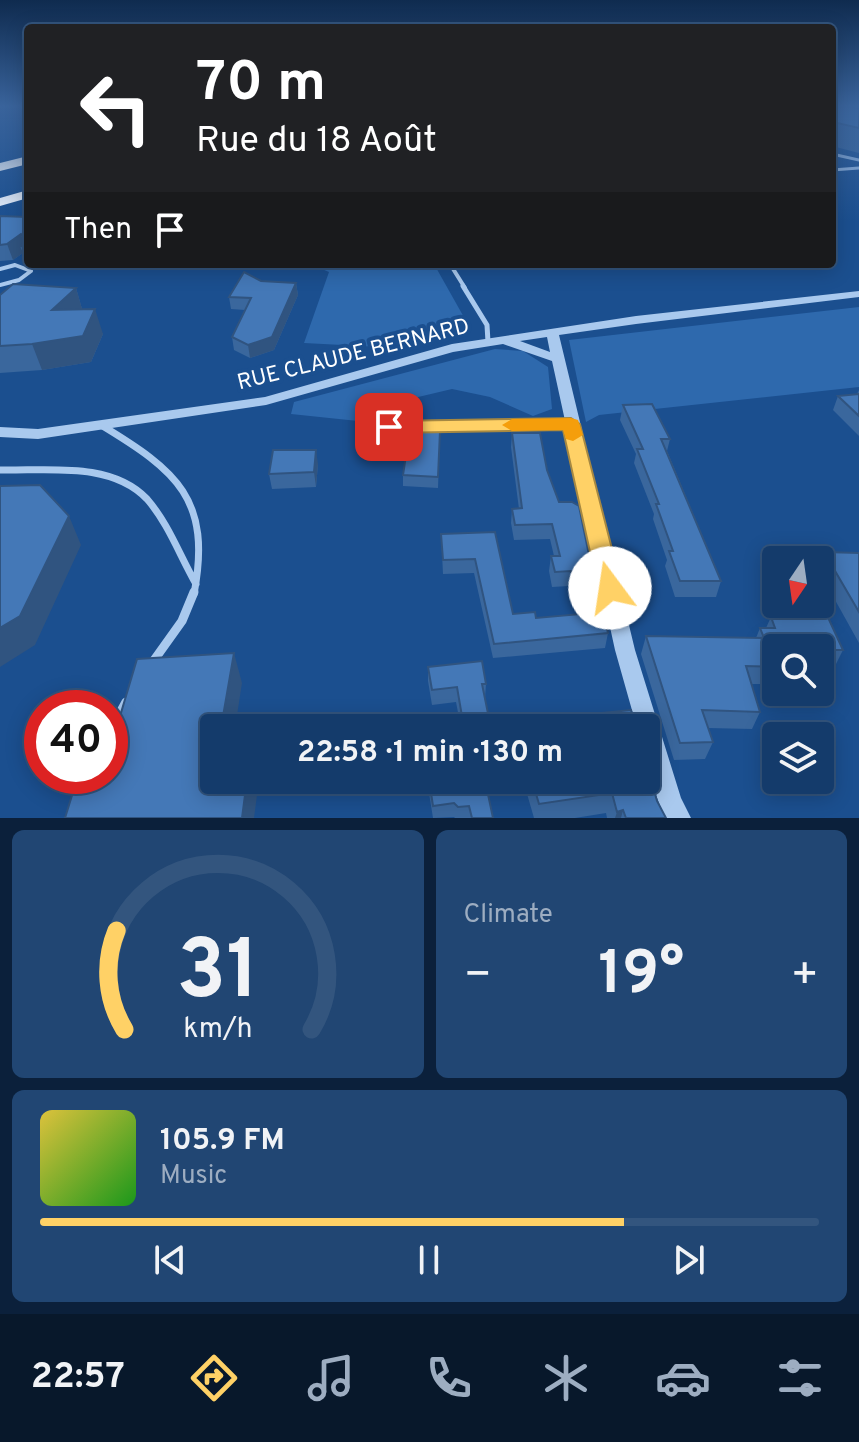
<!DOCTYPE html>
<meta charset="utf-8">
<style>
:root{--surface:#143b6b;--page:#214673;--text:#f1f3f6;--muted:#9dadc1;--line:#33557e;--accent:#ffd166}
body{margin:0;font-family:Overpass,sans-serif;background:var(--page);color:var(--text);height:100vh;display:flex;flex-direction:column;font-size:30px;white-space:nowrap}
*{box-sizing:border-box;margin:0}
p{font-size:26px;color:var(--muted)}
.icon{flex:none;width:44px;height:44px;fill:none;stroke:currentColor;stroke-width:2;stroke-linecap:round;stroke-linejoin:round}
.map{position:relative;height:818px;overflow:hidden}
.side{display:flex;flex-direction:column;gap:12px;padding:12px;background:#0b203b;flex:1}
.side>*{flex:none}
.hud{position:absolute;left:24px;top:24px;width:812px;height:244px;border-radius:8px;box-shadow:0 4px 20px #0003,0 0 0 2px var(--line);background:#202124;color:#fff;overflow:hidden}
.needle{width:52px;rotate:193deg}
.controls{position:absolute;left:762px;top:546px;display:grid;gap:16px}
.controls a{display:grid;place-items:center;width:72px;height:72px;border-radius:8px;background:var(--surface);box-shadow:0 4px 20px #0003,0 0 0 2px var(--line);font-size:40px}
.speed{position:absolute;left:24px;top:690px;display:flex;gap:16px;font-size:40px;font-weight:700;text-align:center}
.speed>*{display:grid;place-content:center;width:104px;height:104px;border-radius:50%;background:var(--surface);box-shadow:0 4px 20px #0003,0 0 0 2px var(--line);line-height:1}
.speed .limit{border:12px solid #d22;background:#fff;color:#111}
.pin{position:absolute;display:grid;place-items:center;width:68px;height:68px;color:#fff;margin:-34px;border-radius:16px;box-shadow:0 4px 12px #0006}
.me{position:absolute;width:88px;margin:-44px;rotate:346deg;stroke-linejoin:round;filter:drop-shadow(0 0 6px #0008)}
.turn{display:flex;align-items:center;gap:28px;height:168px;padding:0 40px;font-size:36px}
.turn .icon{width:104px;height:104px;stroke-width:2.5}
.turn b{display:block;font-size:56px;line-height:68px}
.then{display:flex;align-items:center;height:76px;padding:0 40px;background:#0003;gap:16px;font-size:30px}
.big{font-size:60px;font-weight:700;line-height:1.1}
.side .card{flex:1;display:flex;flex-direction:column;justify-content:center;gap:12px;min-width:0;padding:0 28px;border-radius:12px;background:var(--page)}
.side .dial{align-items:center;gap:0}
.dial svg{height:208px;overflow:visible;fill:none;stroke:var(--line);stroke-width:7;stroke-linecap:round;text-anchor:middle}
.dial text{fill:var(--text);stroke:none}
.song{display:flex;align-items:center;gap:24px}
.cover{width:96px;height:96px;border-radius:12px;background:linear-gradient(135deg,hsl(50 70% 55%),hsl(120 70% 35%))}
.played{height:8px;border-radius:4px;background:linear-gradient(90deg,var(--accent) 75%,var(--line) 75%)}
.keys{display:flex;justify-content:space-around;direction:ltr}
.heat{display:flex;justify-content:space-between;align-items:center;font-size:44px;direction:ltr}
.side .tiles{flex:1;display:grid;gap:12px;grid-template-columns:1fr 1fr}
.card:last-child{grid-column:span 2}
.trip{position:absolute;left:200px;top:714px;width:460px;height:80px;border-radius:8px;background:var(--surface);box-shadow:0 4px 20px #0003,0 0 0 2px var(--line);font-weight:700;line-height:80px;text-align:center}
.dock{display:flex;height:128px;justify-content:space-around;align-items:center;background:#08182b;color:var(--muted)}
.dock .icon{width:56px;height:56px}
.dock .on{color:var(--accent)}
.dock b{font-size:36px;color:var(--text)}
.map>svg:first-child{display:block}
.green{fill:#2e69ad}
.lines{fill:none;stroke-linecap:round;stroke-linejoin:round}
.service-far4{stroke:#a9c9ee;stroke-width:3}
.service-far3{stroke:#a9c9ee;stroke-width:4}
.service-far2{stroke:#a9c9ee;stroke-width:5}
.service-far1{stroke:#a9c9ee;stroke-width:7}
.service{stroke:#a9c9ee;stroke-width:9}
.minor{stroke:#a9c9ee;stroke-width:9}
.tertiary{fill:#a9c9ee;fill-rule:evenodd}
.primary{fill:#f0f6ff;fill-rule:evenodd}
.motorway{fill:#fff;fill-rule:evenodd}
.wall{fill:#3a679d}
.shaded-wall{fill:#305480}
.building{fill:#4478b7;stroke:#305480;stroke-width:2}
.route{fill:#ffd166;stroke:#a68842;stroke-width:2}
.slow{fill:#f59e0b}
.labels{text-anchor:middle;stroke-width:8;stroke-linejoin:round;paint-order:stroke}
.street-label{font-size:22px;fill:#fff;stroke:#1b4f8f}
</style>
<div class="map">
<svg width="859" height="818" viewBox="0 0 859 818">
<rect width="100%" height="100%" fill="#1b4f8f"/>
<path class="green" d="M310 264H434L470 328 400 348 304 343 329 272Z
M859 307V387L599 415 586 422 569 340Z
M495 349 523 351 548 367 552 409 533 416 490 397 452 389 376 407 377 423 291 414 294 402Z"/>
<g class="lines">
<path class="service-far4" d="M832 154 859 160
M832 170 859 168"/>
<path class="service-far3" d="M450 264 465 288
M0 269 15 265 31 271 19 280 0 285"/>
<path class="service-far2" d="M463 286 487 325 488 342"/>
<path class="service-far1" d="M101 425C177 471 212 499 194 594
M0 470C47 471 111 461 147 499 168 523 180 556 196 584"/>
<path class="service" d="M152 663 182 621 194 592
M110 731 126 702"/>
<path class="minor" d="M389 427 571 424"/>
<path class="tertiary" d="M859 291V297L636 324 559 335 635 650 681 798 691 818H666C651 790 646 759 646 728H637L615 650 552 361 503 344 453 352 266 405 38 439 0 437V427L38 429 265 397 452 344 636 316ZM547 337 550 352 520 341Z"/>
<path class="primary" d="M28 190V198L0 206V198Z"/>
<path class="motorway" d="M28 156V164L0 171V163Z"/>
</g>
<path class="wall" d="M832 106H855V108L859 109V153L832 146Z
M0 216 28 217V263H26L23 253 13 260 0 261Z
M261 281 296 283 298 295 274 350 250 358 234 350 232 337 245 310 231 309 229 297Z
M76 288 82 309 103 334 91 362 42 370 0 373V295Z
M859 390V436L833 410 838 396 857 394Z
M623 405 670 439 667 451 721 581 716 597H675L665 566 667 560 653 519 654 514 634 463 636 454 620 420Z
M440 431 438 488 403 486V475L417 436Z
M512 433 547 470 559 502 589 555 601 569 598 584H596L608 633 605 648 493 658 474 573 443 574 441 534 495 532 513 614 536 618 582 614 572 599 569 586 552 587 549 571 551 556H554L550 539 514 540 511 523 512 509H519L511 447Z
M318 464 316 487 272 489 269 474Z
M824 552 859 553V643L820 573V561Z
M782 612 843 650 834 668H820V648H776V684H751L760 712 752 729 708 728 713 742 705 759 674 760 641 654 646 636 756 638 760 628H766L771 617 780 618Z
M428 667 486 684 485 698 491 728H461L456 702 432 705 428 681Z
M429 780 493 818H455L454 817 433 818 429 793Z
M523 780H646L666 818H607L606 813 575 818H534Z"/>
<path class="shaded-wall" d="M21 234 25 246H20L23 253 13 260 7 244Z
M296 283 298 295 274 350 250 358 248 345Z
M76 288 83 312 52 310Z
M95 309 103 334 91 362 42 370 32 344Z
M316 450 318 464 316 487 314 472Z
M69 516 81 545 35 645 0 667V628Z
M234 653 242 683 235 728H221Z
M247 780H259L254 818H242Z
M623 810 621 818H615L617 812Z"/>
<path class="building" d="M832 106H851L859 109V128L833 122 835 120 832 119Z
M0 216 28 217V247L20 246 27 239 21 234 7 244 0 245Z
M244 272 261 281 296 283 272 337 248 345 232 337 251 298 229 297Z
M13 284 76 288 52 310 95 309 83 336 32 344 0 346V295Z
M859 394V416L838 396Z
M652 404 670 439H661L721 581H680L669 551H673L656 504H659L637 449H643L623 405Z
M418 430 440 431 438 477 403 475 409 435 417 436Z
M512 433H540L547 470 559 502H572L579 506 589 555H597L601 569 592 570 608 633 494 644 475 559 443 560 441 534 495 532 513 614 535 612 536 618 593 613 575 584 571 571 555 572 551 556H560L552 524 515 525 512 509 522 508Z
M273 450H316L314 472 269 474Z
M40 485 69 516 20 616 0 628V486Z
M824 552 859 553V612Z
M782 612 826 613 843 650H820V648H776V667L746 666 760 712 702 710 713 742 680 743 646 636 764 638 760 628H775L771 617 784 618Z
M234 653 221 728H214V780H247L242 818H65L78 776H110V750L137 659Z
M482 661 486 684H482L491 728H463H464L457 687 432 690 428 667Z
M631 710 636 728H534L532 720Z
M646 762 657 801 666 818H626L623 810 617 812 612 793 539 804 532 780H646Z
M429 780H485L493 818H472L469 806 458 807 454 803 433 806Z"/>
<linearGradient id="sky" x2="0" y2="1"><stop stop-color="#0f2b4f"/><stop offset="0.48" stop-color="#39639b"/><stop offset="1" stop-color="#39639b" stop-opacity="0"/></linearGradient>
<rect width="859" height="221" fill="url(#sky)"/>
<path class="route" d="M571 418 580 424 622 588 619 595H602L598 588 563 430 389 433 379 427 389 421Z"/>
<path class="slow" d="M571 418 578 420 583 435 573 441 566 439 563 430 512 431 502 425 512 419Z"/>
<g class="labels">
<g class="street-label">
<text transform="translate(353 353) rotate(-14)" y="8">RUE CLAUDE BERNARD</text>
</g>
</g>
</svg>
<div class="controls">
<a><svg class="needle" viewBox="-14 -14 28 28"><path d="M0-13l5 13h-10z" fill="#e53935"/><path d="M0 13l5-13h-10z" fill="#9dadc1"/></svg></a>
<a><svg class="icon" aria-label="search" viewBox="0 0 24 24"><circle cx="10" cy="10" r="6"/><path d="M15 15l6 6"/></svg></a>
<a><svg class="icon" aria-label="layers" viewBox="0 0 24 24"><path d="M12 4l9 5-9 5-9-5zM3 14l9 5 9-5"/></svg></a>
</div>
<div class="speed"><div class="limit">40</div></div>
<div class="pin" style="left:389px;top:427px;background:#d93025"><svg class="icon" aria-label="arrive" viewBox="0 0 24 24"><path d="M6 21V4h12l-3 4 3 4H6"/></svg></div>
<svg class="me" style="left:610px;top:588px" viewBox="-20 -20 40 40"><circle r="19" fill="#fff"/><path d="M0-13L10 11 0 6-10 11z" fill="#ffd166"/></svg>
<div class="trip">22:58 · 1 min · 130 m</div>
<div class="hud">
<div class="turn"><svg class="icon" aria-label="left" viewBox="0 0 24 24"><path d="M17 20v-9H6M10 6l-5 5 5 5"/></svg><div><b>70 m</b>Rue du 18 Août</div></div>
<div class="then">Then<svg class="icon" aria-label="arrive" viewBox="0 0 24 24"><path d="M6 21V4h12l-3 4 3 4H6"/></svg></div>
</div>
</div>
<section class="side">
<div class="tiles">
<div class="card dial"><svg viewBox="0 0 100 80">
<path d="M14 69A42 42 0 1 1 86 69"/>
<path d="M14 69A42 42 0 0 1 11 31" stroke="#ffd166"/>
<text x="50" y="56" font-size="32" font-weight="700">31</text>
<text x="50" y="72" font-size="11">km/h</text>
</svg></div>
<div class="card"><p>Climate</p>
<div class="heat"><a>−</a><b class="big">19°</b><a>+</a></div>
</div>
<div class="card">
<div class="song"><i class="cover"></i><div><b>105.9 FM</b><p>Music</p></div></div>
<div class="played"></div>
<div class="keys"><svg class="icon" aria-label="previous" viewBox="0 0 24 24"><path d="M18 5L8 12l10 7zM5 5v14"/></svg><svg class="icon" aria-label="pause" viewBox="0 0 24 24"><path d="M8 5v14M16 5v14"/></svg><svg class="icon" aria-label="next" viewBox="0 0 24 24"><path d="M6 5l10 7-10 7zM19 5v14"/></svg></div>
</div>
</div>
</section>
<nav class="dock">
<b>22:57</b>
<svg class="icon on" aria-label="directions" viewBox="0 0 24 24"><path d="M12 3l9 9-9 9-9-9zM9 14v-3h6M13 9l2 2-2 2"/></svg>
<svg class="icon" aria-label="music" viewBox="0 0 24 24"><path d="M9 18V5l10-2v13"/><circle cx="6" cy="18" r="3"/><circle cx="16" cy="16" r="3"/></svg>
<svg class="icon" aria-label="phone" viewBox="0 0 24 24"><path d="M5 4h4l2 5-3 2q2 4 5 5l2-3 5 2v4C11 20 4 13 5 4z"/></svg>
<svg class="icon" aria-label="climate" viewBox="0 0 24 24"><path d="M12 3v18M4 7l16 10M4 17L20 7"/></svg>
<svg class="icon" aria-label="car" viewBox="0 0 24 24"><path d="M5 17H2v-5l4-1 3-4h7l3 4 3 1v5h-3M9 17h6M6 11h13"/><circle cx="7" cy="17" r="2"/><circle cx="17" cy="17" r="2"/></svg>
<svg class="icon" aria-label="filters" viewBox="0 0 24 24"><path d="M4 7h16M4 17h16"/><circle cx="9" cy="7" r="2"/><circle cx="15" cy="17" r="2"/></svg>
</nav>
